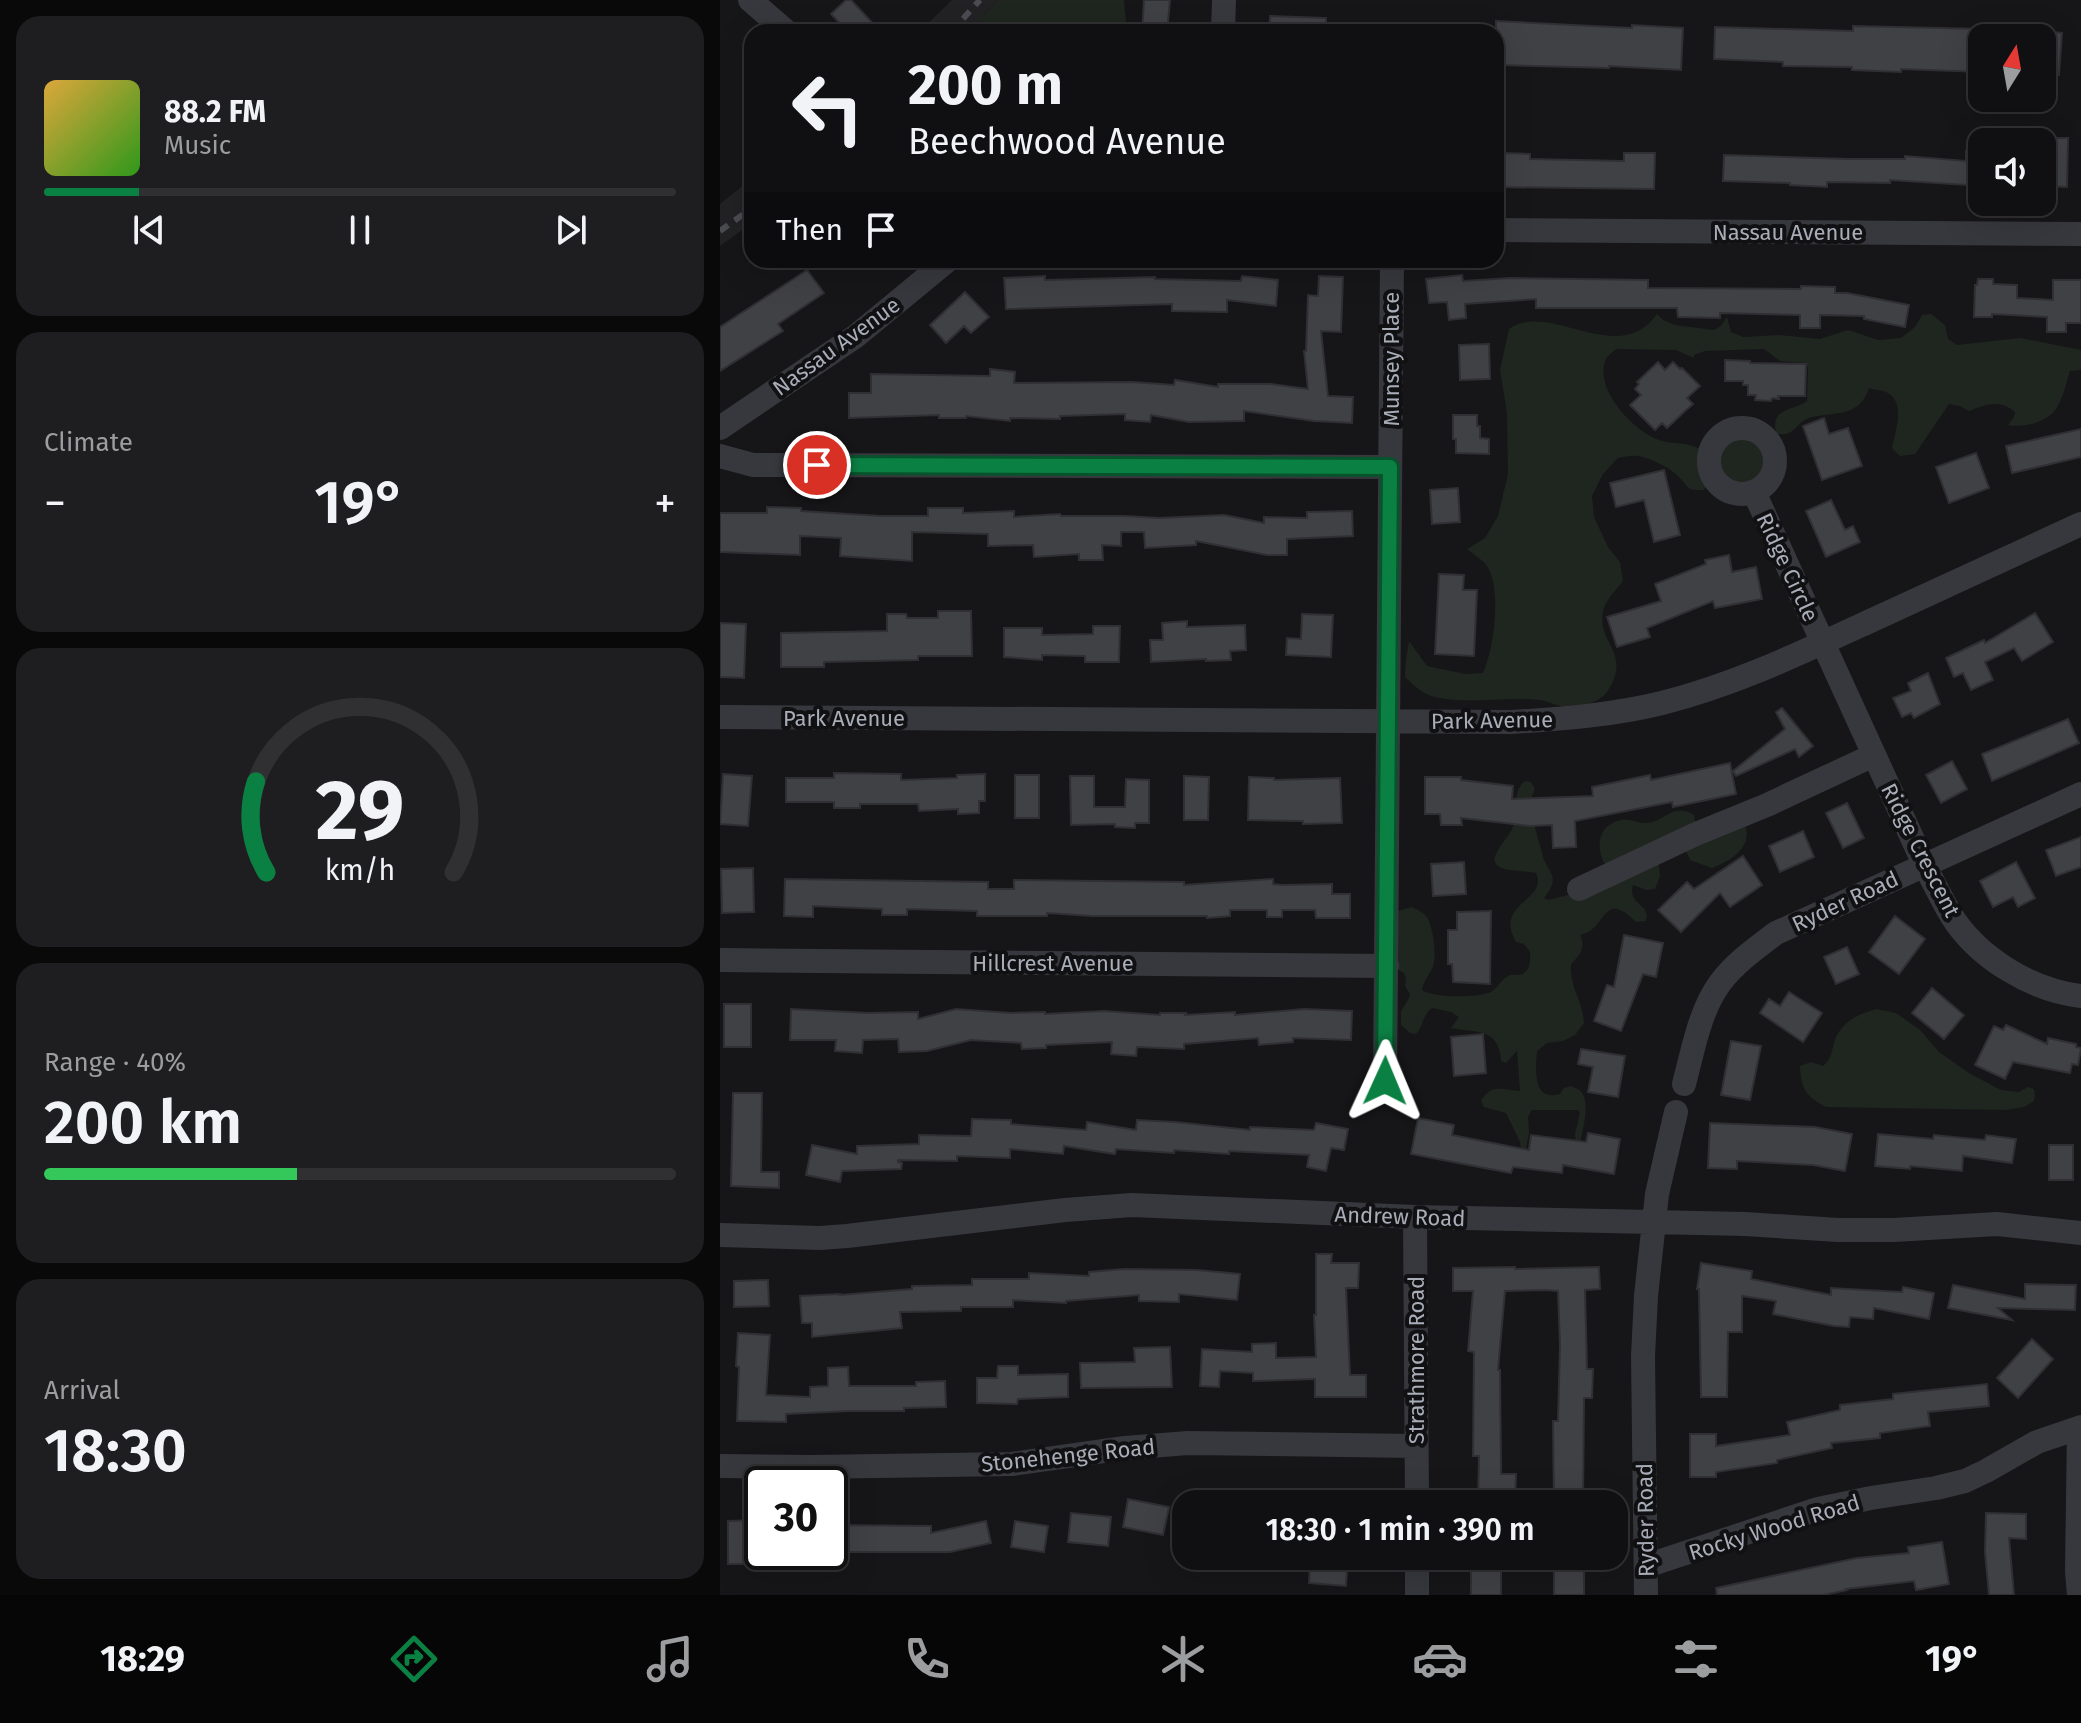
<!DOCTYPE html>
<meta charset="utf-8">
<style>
:root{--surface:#101012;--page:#1e1e20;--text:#f1f3f6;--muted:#9c9d9f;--line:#303032;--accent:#0b8043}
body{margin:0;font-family:"Fira Sans",sans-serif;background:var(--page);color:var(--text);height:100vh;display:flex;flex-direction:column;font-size:30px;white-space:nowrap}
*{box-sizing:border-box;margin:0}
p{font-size:26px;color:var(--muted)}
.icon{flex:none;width:44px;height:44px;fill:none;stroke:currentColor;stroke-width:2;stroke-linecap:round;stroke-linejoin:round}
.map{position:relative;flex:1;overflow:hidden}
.drawer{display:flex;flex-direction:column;gap:16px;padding:16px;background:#09090a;width:720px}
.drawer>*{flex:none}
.top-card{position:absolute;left:24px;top:24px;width:760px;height:244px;border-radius:24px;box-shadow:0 8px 32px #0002,0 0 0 2px var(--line);background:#101012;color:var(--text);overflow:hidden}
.needle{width:52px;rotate:11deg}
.tools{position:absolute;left:1248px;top:24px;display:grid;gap:16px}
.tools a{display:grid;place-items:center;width:88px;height:88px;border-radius:16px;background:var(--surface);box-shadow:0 8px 32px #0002,0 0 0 2px var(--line);font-size:40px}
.speed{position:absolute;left:24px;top:1466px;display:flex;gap:16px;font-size:40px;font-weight:700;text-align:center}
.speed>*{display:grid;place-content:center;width:104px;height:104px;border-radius:50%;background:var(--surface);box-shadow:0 8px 32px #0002,0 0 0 2px var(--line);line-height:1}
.speed .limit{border:4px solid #111;border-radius:12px;background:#fff;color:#111}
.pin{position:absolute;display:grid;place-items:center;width:68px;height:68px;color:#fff;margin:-34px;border:4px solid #fff;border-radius:50%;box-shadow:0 2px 8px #0007}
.me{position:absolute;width:88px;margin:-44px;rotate:1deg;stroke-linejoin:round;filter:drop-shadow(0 0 6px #0008)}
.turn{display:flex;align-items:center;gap:28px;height:168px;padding:0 32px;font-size:36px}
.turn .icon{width:104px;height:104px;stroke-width:2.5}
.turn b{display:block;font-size:56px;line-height:68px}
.then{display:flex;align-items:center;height:76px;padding:0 32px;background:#0003;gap:16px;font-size:30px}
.big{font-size:60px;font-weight:600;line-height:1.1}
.drawer .card{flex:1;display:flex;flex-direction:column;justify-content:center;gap:12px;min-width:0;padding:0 28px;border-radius:24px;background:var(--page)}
.drawer .dial{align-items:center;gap:0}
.dial svg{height:208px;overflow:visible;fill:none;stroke:var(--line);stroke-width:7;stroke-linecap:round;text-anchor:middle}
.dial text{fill:var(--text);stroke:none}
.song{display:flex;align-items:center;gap:24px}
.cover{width:96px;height:96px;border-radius:12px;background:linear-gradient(135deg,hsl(40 70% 55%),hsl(110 70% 35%))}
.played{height:8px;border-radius:4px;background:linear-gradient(90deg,var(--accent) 15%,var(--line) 15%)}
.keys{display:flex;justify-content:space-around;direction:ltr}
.heat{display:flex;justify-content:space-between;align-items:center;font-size:44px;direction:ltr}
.charge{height:12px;border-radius:6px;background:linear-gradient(90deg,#34c759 40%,var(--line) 0)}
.trip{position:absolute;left:452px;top:1490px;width:456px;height:80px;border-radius:24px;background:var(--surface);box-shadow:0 8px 32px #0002,0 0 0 2px var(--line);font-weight:600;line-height:80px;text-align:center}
.tabs{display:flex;height:128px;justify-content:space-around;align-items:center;background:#060607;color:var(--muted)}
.tabs .icon{width:56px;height:56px}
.tabs .active{color:var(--accent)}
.tabs b{font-size:36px;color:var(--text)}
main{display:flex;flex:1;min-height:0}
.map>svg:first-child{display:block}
.built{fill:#222225}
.green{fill:#1e261f}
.building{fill:#404145;stroke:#303034;stroke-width:2}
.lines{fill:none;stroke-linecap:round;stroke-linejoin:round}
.minor{stroke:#37383d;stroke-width:24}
.rail{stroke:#4a4c52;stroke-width:6;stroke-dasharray:10 8;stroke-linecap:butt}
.route-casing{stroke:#07532c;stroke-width:20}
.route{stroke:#0b8043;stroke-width:14}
.labels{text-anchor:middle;stroke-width:8;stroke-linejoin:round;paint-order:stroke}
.street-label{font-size:22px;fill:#a8adb8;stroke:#111113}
</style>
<main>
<section class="drawer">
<div class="card">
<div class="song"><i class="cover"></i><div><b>88.2 FM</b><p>Music</p></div></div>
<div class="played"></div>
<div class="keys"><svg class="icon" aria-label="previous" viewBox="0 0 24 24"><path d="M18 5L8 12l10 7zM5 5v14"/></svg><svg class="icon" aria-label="pause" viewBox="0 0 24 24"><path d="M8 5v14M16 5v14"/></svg><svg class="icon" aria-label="next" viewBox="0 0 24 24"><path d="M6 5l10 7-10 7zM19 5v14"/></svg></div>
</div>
<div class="card"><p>Climate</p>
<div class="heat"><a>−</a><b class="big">19°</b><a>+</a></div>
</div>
<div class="card dial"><svg viewBox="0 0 100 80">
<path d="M14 69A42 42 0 1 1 86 69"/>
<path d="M14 69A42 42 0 0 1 10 34" stroke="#0b8043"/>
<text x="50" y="56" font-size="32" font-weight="700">29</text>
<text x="50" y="72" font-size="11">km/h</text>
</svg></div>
<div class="card"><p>Range · 40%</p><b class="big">200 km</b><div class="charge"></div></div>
<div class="card"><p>Arrival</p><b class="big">18:30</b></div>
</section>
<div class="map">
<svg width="1361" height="1595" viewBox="0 0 1361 1595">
<rect width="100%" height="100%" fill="#161618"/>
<path class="built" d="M232 0H278L248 32H199Z
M32 178V223L0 246V204Z"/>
<path class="green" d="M278 0H404L407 32H248Z
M937 314 943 320 955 325 994 330 1001 326 1007 317 1011 332 1023 337 1059 335 1100 339 1128 330 1158 340 1181 338 1195 327 1202 315 1211 314 1225 325 1228 339 1237 345 1300 338 1361 350V370L1350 371C1346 383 1343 399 1336 409 1326 423 1303 428 1288 425L1294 417 1295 412C1280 399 1267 404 1249 411L1240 406 1229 404 1195 454 1180 456 1172 448C1175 432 1186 404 1168 393 1163 390 1155 390 1149 388 1139 419 1113 411 1089 418 1075 423 1073 439 1056 433 1050 407 1074 411 1087 401L1088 368 1086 363 1060 361 1044 349 985 351 974 355V358L956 350 896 349C895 350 888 356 887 357 871 387 913 431 939 440 954 445 968 441 981 450L988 483 984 490C964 490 970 488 958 476 949 467 930 458 918 456 912 455 904 457 898 458L883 474 872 496 874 517 888 547 900 562 903 581C896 590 884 602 883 612 877 644 913 653 887 692 880 702 861 707 849 707 838 707 829 701 819 700 784 696 750 705 715 697 704 695 693 685 685 677L686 659 689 641 707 666 745 674 763 673C774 649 782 589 767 566 763 560 753 554 747 549L765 538 778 516 788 474 787 413 780 370 789 329C830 300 898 369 937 314Z
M989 461a33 33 0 1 1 66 0a33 33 0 1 1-66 0Z
M805 781 811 782C817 791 813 791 811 800 810 805 812 814 813 819 816 832 820 845 823 857 825 865 833 872 833 881 832 887 828 893 824 898L828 900 852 894 862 901 886 866C875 848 877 825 901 820 910 818 918 824 926 823 946 822 952 802 974 815L976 825 1024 823C1035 846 1011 861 992 868L970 860 966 851 938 860 940 876 935 889 926 890 913 885C907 905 931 903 926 921L916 922C882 888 888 929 860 935 866 948 860 955 851 964 850 989 863 1001 864 1023L855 1035 843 1041 827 1043 817 1051C816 1064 812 1098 834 1095 841 1095 840 1093 844 1088L851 1086C854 1088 860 1089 862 1093 871 1104 861 1139 857 1152L855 1134 860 1113 858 1110H812L808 1117 809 1133 803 1164 800 1142 788 1117 786 1113 764 1107 761 1101C773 1082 782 1091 800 1091L797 1051 786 1063 781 1061C779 1027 756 1033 731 1028L739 1017 731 1012 712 1008C702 1015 704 1026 696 1034L690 1033 681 1025V1011L688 1000 690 994 685 986 686 978 684 973 664 962 678 911 692 907C698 910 705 913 708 919 713 928 717 957 713 966 710 975 703 981 702 990 713 998 758 998 771 992 778 988 782 978 790 975 797 974 802 977 807 970 811 965 810 958 810 952L804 944 796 942C773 902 829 901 816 873 806 870 779 873 775 862 772 853 789 837 792 829 800 813 790 793 805 781Z
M1156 1009 1176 1013 1200 1030 1219 1052 1249 1073 1281 1090 1299 1092 1308 1087 1314 1089 1315 1096 1314 1101 1304 1107 1286 1110 1106 1107C1085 1096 1081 1088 1080 1066L1091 1062 1103 1066C1114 1058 1111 1046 1117 1035 1126 1019 1140 1014 1156 1009Z"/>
<path class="building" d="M126 0H131L161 32H128L111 14Z
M424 0H450L447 32H422Z
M550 16 606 18V32H549Z
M776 21 912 28V25L963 28 961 70 889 66V68L776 65Z
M1133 26 1262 29V72L1181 69V72L1132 70V67L1063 66V62L994 59 995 27 1133 31Z
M1322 31 1342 33 1339 75H1322Z
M1322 138H1348L1347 187 1322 186Z
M1246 151H1262V186L1170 180V183L1107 182V187L1070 185V183L1003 181 1004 155 1128 159H1185V156L1246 161Z
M783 153 810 154V159L904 161V153H935L934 189 776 187V163H783Z
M87 270 104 293 58 324 63 331 0 371V327Z
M742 275 743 281 791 278 928 280V288L1081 289V286L1115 287V293H1127L1189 305 1185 327 1144 319V316L1100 315V328H1080V315L1000 313V318L958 317 957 308H816V299L745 304 746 318 729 320 727 302 709 303 706 279Z
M325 276V280L435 277V279L521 281 522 276 558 280 556 306 507 300V312L452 311V304L286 309 284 278Z
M599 276 623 277 621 332 601 331 608 396 633 397 632 423 594 421 524 411V421L469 422 431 415 430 422 405 420V414L340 416V419L290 418V421L246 416V418H219V415L129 418V393H151V374L270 376V369L295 372 294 383 412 382 454 385 455 380 498 387V384H551L588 389 584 351H586L588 295 598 296Z
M1258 279H1273V284L1297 285V298L1333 300V280H1361V323H1346V332H1327V317L1272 314V317H1254L1255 285H1257Z
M245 292 269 317 251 333 244 326 226 343 210 325Z
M769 344 770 379 740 380 739 345Z
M1005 360 1030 361V363L1086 364 1085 396H1058L1059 399 1052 398 1051 401 1035 400 1036 395H1028V385H1023V381H1005Z
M938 362 945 370 953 362 960 369 962 368 980 386 967 398 973 404 964 412 947 428 942 423 935 430 910 405 921 395 915 389 919 384 917 382Z
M733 415H757V426H760V438L769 439V454L736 453V439H733Z
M1104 418 1109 434 1128 428 1142 466 1102 480 1083 426Z
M1361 429V457L1292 473 1286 446Z
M1256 453 1269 488 1229 503 1216 467Z
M944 470 960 535 934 542 924 500 896 507 890 483Z
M738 488 740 522 712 524 710 490Z
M1111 500 1125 530 1133 526 1140 542 1106 557 1086 511Z
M47 507 81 508V511L161 516H208V508H243V513L294 511V517L340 514 341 516H405L439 518 504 515 544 523V517L587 518V512L632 511 633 536 567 539V555H547L476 541V545L425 548 424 532H401V546L382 545 383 560H359V554L314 557 313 545 268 546V534L192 532V561L120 556 121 538 80 536V555L0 552V513H47Z
M1009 555 1012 572 1036 567 1042 599 995 608 993 601 927 628 930 637 897 647 887 617 941 601 935 584 986 564 985 560Z
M719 574 744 575 743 590H757L754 656 715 654Z
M218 611H251L252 656H198V660L104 662V667H61V633L167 631V614H186L187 618H218Z
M1315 613 1333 642 1302 661 1294 648 1265 662 1273 680 1251 690 1243 673 1234 677 1226 658 1264 640 1265 643Z
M582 614 613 615 611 657 566 655 567 638 581 639Z
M467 621V627L525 625 526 650 510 651 511 660 486 661V659L431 662 430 640H443L442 623Z
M0 623 26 624 24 678 0 677Z
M373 626H400L399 662H365V656L322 655V660L284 657V628H322V635L373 634Z
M1208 673 1220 704 1194 718 1191 713 1182 717 1173 698 1191 691 1188 683Z
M1062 708 1093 746 1079 757 1075 749 1016 776 1013 771 1065 729 1056 712Z
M1348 719 1359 743 1272 781 1262 754Z
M1232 761 1247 789 1221 803 1206 775Z
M1010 763 1016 794 953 807 952 802 855 821 856 847 833 848 832 825 810 826 741 818 742 825H721L720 814H705V777H741V780L793 786 792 799 873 796 872 787 930 775 931 780Z
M114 773 181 774V780L237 778V775L265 774V801H259V813L238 814V809L199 811 198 804H140V808H114V802H66V778H114Z
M3 774 32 776 28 826 0 824Z
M295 775H319V818H295Z
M350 776H374V807H405L406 779 429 780V823H415V828L395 827V824L351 825Z
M464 776 489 777 488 820H464Z
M529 777 554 778V780L620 778 622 823 583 824V821L528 820Z
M1127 803 1144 838 1123 848 1106 813Z
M1083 831 1094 857 1060 872 1049 846Z
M1361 837V867L1336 876 1326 850Z
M1023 856 1042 885 1010 907 1000 893 961 932 938 910 967 882 974 889Z
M744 862 746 894 713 896 711 864Z
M1296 862 1315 898 1298 907 1293 897 1273 907 1260 881Z
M33 868 34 912 2 913 1 869Z
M65 879 268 882V889H294V880L464 882V885L553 879V884L562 885 612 884V894H630V918H596L595 910H562V917H547V910H510V916L487 918V916H372L327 913V916H257V911L187 909V915H162V909L93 906V917L64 916Z
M771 911 770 984 733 982 732 964H728V930H737V912Z
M1175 916 1205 939 1179 974 1149 952Z
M904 935 943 943 936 977 923 974 901 1031 874 1021 887 985 894 987Z
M1127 947 1139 974 1116 984 1104 957Z
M1212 988 1244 1015 1224 1039 1192 1013Z
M1069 992 1102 1013 1083 1042 1040 1013 1049 999 1060 1006Z
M4 1004H31V1047H4Z
M71 1009 148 1013 198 1012V1019L236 1009 291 1013 325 1012V1014L384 1011 440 1015V1013H466L465 1015 515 1012V1015L584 1009 632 1011 631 1040 573 1038V1042L539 1045 538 1038 464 1044V1049L417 1047 416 1056 391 1054 392 1042 326 1045V1048L302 1049 301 1043 251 1040 207 1051 179 1052 178 1039 143 1040 142 1053 115 1051 116 1040H70Z
M1286 1025 1327 1044 1328 1038 1356 1044V1047L1361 1048 1358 1065 1352 1064 1350 1073 1293 1062 1285 1079 1255 1065 1274 1026 1283 1030Z
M763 1034 766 1073 734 1076 731 1037Z
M1011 1041 1041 1046 1030 1100 1001 1095Z
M861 1049 905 1056 898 1097 868 1092 873 1067 858 1064Z
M13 1093H42L41 1172H59V1188L11 1186Z
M698 1118 734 1125 732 1135 809 1150 811 1135 866 1142 868 1133 900 1139 894 1174 843 1165 842 1173 793 1167 791 1173 691 1154Z
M252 1119 291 1120V1124L366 1130 367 1122 416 1130 417 1120 455 1122 530 1130V1127L594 1130 596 1123 628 1129 624 1150 611 1148 606 1171 587 1167 589 1155 509 1151V1154L454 1150V1153L396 1149 395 1154 344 1146 343 1154 290 1149V1158L237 1156V1161L178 1160V1162L182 1163 181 1169 122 1171 120 1182 86 1175 92 1145 137 1154V1146L199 1144V1135L251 1136Z
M990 1123 1095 1127 1132 1134 1125 1171 1093 1165 1017 1161V1169L988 1168Z
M1158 1134 1213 1139 1214 1135 1265 1140 1266 1135 1296 1139 1292 1163 1243 1156 1242 1171 1190 1166V1169L1155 1166Z
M1329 1145H1353V1180H1329Z
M596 1254H612L611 1263H639L638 1288H626L630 1375H646V1397H595V1379L533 1381V1373L500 1371 499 1387 480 1386 482 1349 532 1352V1344L556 1343V1358L596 1357 594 1315H596Z
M981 1263 1032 1271 1031 1279 1111 1295V1288L1182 1292 1183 1287 1214 1293 1209 1319 1154 1308 1153 1319 1130 1317 1129 1327 1114 1326 1053 1314 1056 1301 1022 1296V1332H1008L1007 1397H981L979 1289H977Z
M795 1267V1269L879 1267 880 1289 865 1290 867 1369H873L872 1398H864L863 1504H834L833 1421H838L840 1345 838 1291 824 1290 785 1291 778 1370H780L781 1474H796L795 1504H758L759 1456H753L754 1352 748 1351 753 1291H733V1268Z
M404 1269 477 1270 520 1274 517 1300 459 1294V1302L419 1301V1295L346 1301V1303L293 1300V1307H241V1311L180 1312 182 1328 92 1337V1323H82L80 1296 120 1294V1295L192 1289V1286L252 1285V1279H309V1273L369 1276V1272Z
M48 1280 49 1306 14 1307V1281Z
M1305 1284 1356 1285 1355 1310 1278 1308 1292 1320 1228 1308 1233 1285 1305 1299Z
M18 1333 50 1335 46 1395 90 1397V1387L108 1386V1368L128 1367 129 1386H196V1382L225 1381 226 1407 184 1408V1411H130L66 1414V1422L17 1421 19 1367 16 1366Z
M1312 1339 1333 1359 1298 1398 1277 1378Z
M450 1347 452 1387 361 1388 360 1363 415 1362 414 1348Z
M278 1366H298V1375L348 1374V1397L298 1399 297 1404 257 1403V1378H277Z
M1267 1384 1269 1406 1208 1412 1210 1426 1160 1433V1438L1111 1443 1112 1448 1057 1460V1463L996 1472V1477H970V1434H996V1446L1070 1435 1067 1422 1120 1410V1405L1173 1399V1394Z
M408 1499 449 1507 443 1535 403 1527Z
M351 1513 391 1517 388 1546 348 1542Z
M1266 1513 1306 1514V1539L1289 1538 1294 1595H1269L1265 1552Z
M36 1520 37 1564H8V1521Z
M266 1521 271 1543 230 1552H111V1525L211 1526V1533Z
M295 1521 328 1526 324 1552 291 1547Z
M1222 1542 1229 1584 1196 1590 1194 1581 1126 1589 1127 1590 1104 1595H997L996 1588 1137 1558 1189 1553 1188 1547Z
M604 1556H628L626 1586 589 1583 590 1562 604 1563Z
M751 1556H781V1595H751Z
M834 1556H864V1595H834Z"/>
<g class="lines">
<path class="minor" d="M30 0 67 32
M503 32 504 0
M776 230 1361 234
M989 461a33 33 0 1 1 66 0a33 33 0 1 1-66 0Z
M0 428 136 336 228 260
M0 456 33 465 670 467
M1034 492 1204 864C1213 881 1221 898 1231 915 1258 958 1311 990 1361 996
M0 717 791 722C842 719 893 715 942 703 1013 685 1079 654 1146 623 1217 590 1289 557 1361 524
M859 889 976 834 1047 805 1154 755
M0 960 667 966
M665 1081 672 260
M964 1084C973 1051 979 1012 1000 983 1015 963 1036 948 1056 933L1361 794
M695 1217 697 1504
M0 1235 100 1238 127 1236 345 1210 412 1205 695 1217 1025 1224 1118 1230H1174L1277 1224 1361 1233
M0 1466 91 1467 292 1464 405 1448 468 1443 696 1446
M697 1556V1595
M926 1566 1098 1509 1151 1498 1216 1488 1245 1481 1266 1471 1317 1442 1361 1427
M926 1595 923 1356 926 1296 937 1194 956 1112
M1359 1595 1357 1571 1359 1428"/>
<path class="rail" d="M231 32 260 0
M0 231 32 208"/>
</g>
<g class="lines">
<g class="route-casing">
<path id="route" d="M97 465 670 467 665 1081"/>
</g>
<use href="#route" class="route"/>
</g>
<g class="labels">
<g class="street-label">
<text x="1068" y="240">Nassau Avenue</text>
<text transform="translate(116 346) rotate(-36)" y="8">Nassau Avenue</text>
<text transform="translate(671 359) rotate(-90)" y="8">Munsey Place</text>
<text transform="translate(1068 567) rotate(65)" y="8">Ridge Circle</text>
<text x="124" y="726">Park Avenue</text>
<text transform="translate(772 720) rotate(-1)" y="8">Park Avenue</text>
<text transform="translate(1201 850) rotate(63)" y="8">Ridge Crescent</text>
<text transform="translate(1125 901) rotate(-25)" y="8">Ryder Road</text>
<text x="333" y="971">Hillcrest Avenue</text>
<text transform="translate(680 1216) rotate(2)" y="8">Andrew Road</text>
<text transform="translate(696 1360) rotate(-90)" y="8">Strathmore Road</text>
<text transform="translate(348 1455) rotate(-6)" y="8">Stonehenge Road</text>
<text transform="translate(925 1520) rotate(-91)" y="8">Ryder Road</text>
<text transform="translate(1054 1527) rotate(-17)" y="8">Rocky Wood Road</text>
</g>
</g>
</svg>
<div class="tools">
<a><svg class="needle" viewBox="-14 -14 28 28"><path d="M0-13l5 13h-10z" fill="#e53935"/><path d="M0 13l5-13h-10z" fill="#9c9d9f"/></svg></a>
<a><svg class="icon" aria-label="sound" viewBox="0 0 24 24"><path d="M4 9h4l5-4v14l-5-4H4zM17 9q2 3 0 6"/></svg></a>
</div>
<div class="speed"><div class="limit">30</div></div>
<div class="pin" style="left:97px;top:465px;background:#d93025"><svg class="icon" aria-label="arrive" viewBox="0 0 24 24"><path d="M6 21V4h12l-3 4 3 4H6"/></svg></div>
<svg class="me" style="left:665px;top:1081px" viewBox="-20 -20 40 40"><path d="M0-17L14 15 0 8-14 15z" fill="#0b8043" stroke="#fff" stroke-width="4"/></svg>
<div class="trip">18:30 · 1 min · 390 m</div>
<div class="top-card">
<div class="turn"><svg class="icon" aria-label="left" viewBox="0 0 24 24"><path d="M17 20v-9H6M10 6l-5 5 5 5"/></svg><div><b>200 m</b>Beechwood Avenue</div></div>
<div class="then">Then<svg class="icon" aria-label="arrive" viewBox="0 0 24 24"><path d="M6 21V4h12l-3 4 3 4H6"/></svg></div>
</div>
</div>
</main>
<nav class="tabs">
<b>18:29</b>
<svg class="icon active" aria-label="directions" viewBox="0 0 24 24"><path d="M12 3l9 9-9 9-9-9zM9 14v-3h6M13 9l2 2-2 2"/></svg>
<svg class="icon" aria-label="music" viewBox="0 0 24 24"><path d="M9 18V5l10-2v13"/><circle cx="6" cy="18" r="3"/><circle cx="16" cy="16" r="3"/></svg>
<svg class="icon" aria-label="phone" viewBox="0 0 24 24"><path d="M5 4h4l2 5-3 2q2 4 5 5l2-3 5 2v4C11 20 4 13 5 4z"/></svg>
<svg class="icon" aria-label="climate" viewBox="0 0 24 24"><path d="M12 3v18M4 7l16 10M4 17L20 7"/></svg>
<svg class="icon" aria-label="car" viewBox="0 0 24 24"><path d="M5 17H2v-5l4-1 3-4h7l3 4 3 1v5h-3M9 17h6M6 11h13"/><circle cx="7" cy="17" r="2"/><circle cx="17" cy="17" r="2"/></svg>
<svg class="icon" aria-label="filters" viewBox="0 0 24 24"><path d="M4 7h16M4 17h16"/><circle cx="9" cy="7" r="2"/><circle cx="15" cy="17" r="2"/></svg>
<b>19°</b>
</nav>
